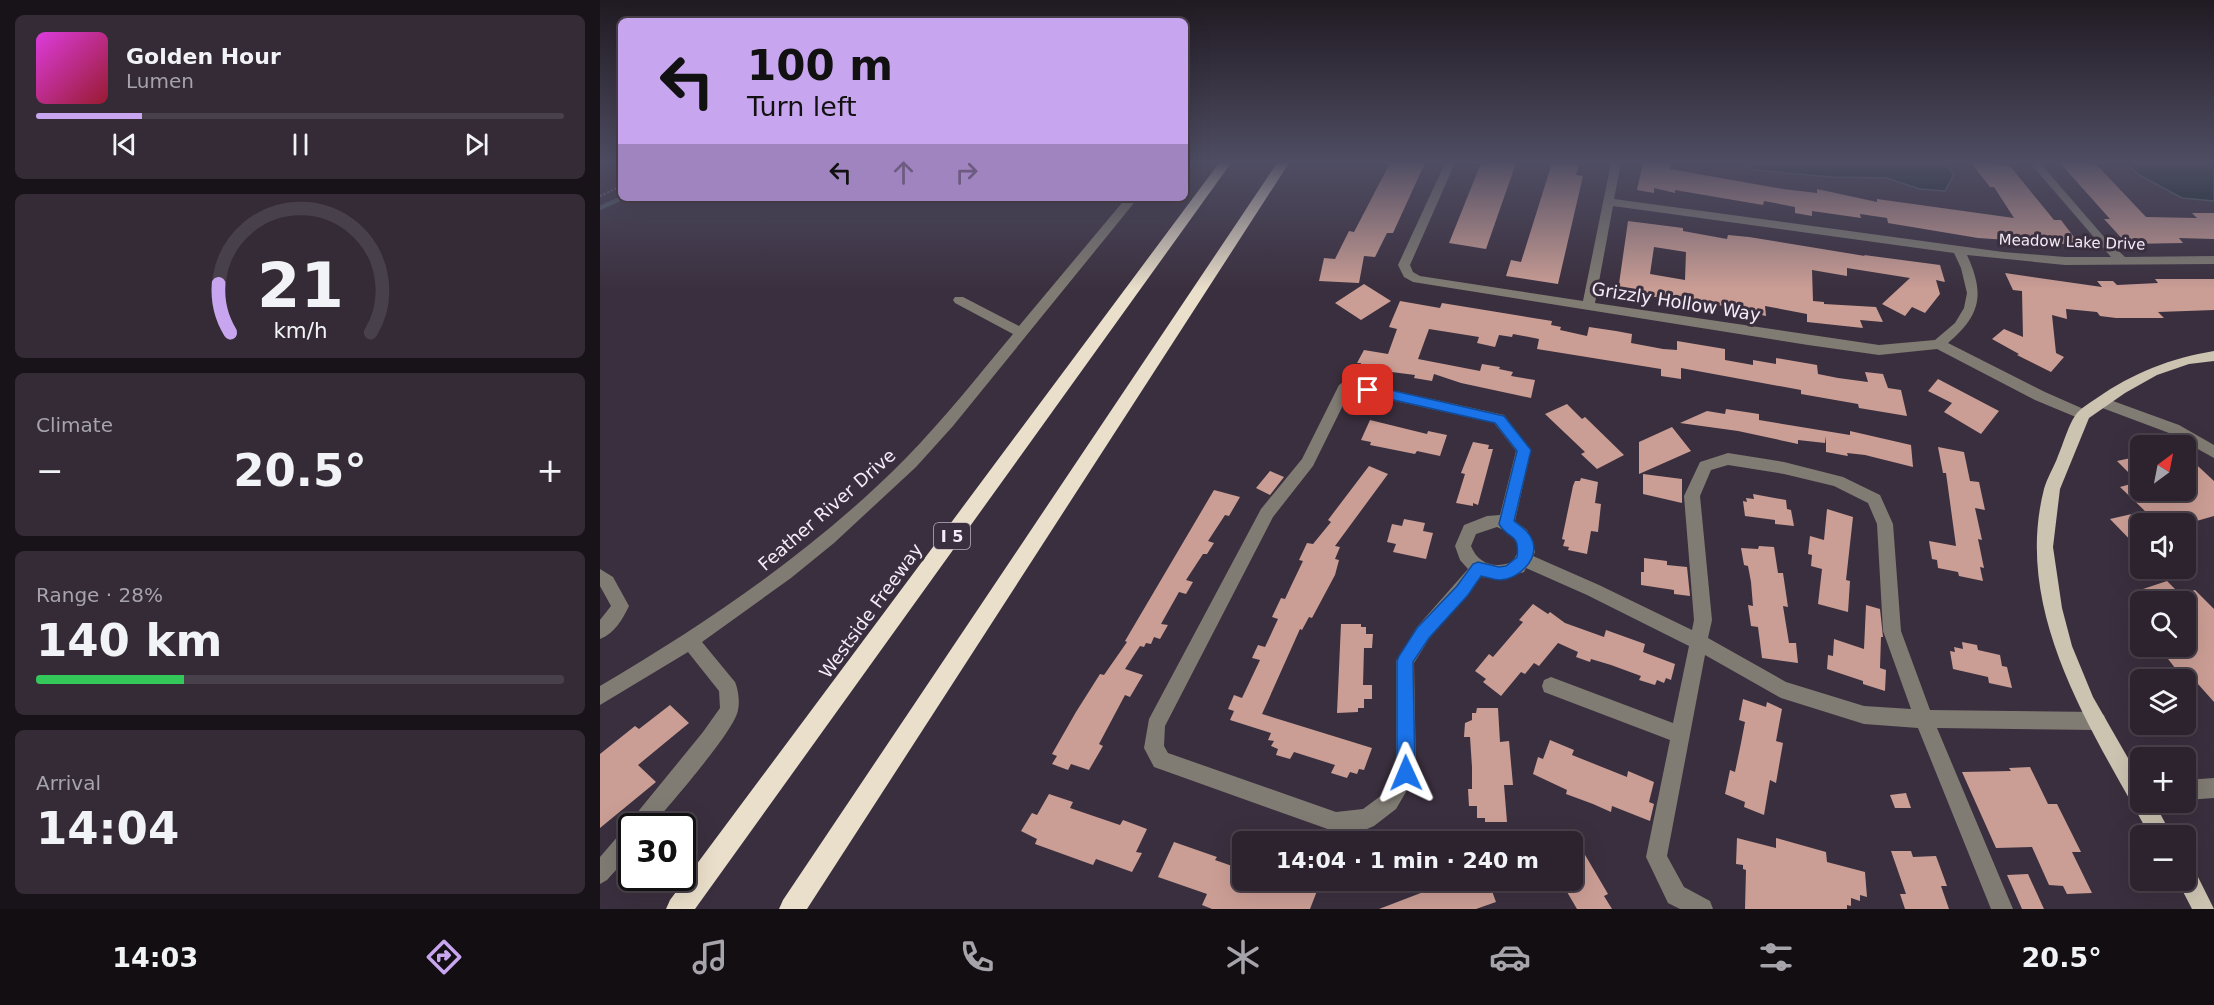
<!DOCTYPE html>
<meta charset="utf-8">
<style>
:root{--surface:#2c232e;--page:#342b36;--text:#f1f3f6;--muted:#a6a4aa;--line:#48404a;--accent:#c8a6ef}
body{margin:0;font-family:"DejaVu Sans",sans-serif;background:var(--page);color:var(--text);height:100vh;display:flex;flex-direction:column;font-size:22px;white-space:nowrap}
*{box-sizing:border-box;margin:0}
p{font-size:20px;color:var(--muted)}
.icon{flex:none;width:33px;height:33px;fill:none;stroke:currentColor;stroke-width:2;stroke-linecap:round;stroke-linejoin:round}
.map{position:relative;flex:1;overflow:hidden}
.side{display:flex;flex-direction:column;gap:15px;padding:15px;background:#181319;width:600px}
.side>*{flex:none}
.top-card{position:absolute;left:18px;top:18px;width:570px;height:183px;border-radius:9px;box-shadow:0 6px 24px #0002,0 0 0 2px var(--line);background:#c8a6ef;color:#111;overflow:hidden}
.needle{width:39px;rotate:32deg}
.buttons{position:absolute;left:1530px;top:435px;display:grid;gap:12px}
.buttons a{display:grid;place-items:center;width:66px;height:66px;border-radius:9px;background:var(--surface);box-shadow:0 6px 24px #0002,0 0 0 2px var(--line);font-size:30px}
.speed{position:absolute;left:18px;top:813px;display:flex;gap:12px;font-size:30px;font-weight:700;text-align:center}
.speed>*{display:grid;place-content:center;width:78px;height:78px;border-radius:50%;background:var(--surface);box-shadow:0 6px 24px #0002,0 0 0 2px var(--line);line-height:1}
.speed .limit{border:3px solid #111;border-radius:9px;background:#fff;color:#111}
.pin{position:absolute;display:grid;place-items:center;width:51px;height:51px;color:#fff;margin:-26px;border-radius:12px;box-shadow:0 3px 9px #0006}
.me{position:absolute;width:66px;margin:-33px;rotate:359deg;stroke-linejoin:round;filter:drop-shadow(0 0 4px #0008)}
.turn{display:flex;align-items:center;gap:21px;height:126px;padding:0 30px;font-size:27px}
.turn .icon{width:78px;height:78px;stroke-width:2.5}
.turn b{display:block;font-size:42px;line-height:51px}
.lanes{display:flex;align-items:center;height:57px;padding:0 30px;background:#0003;justify-content:center;gap:30px;direction:ltr}
.lanes .off{opacity:.35}
.big{font-size:45px;font-weight:700;line-height:1.1}
.side .card{flex:1;display:flex;flex-direction:column;justify-content:center;gap:9px;min-width:0;padding:0 21px;border-radius:9px;background:var(--page)}
.side .dial{align-items:center;gap:0}
.dial svg{height:156px;overflow:visible;fill:none;stroke:var(--line);stroke-width:7;stroke-linecap:round;text-anchor:middle}
.dial text{fill:var(--text);stroke:none}
.song{display:flex;align-items:center;gap:18px}
.cover{width:72px;height:72px;border-radius:9px;background:linear-gradient(135deg,hsl(300 70% 55%),hsl(350 70% 35%))}
.played{height:6px;border-radius:3px;background:linear-gradient(90deg,var(--accent) 20%,var(--line) 20%)}
.keys{display:flex;justify-content:space-around;direction:ltr}
.heat{display:flex;justify-content:space-between;align-items:center;font-size:33px;direction:ltr}
.charge{height:9px;border-radius:4px;background:linear-gradient(90deg,#34c759 28%,var(--line) 0)}
.trip{position:absolute;left:632px;top:831px;width:351px;height:60px;border-radius:9px;background:var(--surface);box-shadow:0 6px 24px #0002,0 0 0 2px var(--line);font-weight:700;line-height:60px;text-align:center}
.menu{display:flex;height:96px;justify-content:space-around;align-items:center;background:#120e12;color:var(--muted)}
.menu .icon{width:42px;height:42px}
.menu .current{color:var(--accent)}
.menu b{font-size:27px;color:var(--text)}
main{display:flex;flex:1;min-height:0}
.map>svg:first-child{display:block}
.water{fill:#062123;stroke:#4d5e63;stroke-width:1.5}
.lines{fill:none;stroke-linecap:round;stroke-linejoin:round}
.stream{stroke:#4d5e63;stroke-width:4.5}
.building{fill:#cb9e95;fill-rule:evenodd}
.path{stroke:#7f7683;stroke-width:2;stroke-dasharray:2 2;stroke-linecap:butt}
.minor{fill:#807c73;fill-rule:evenodd}
.major{fill:#ccc3b1;fill-rule:evenodd}
.highway{fill:#eadfca;fill-rule:evenodd}
.route{fill:#1a73e8;stroke:#114b97;stroke-width:1.5}
.labels{text-anchor:middle;stroke-width:6;stroke-linejoin:round;paint-order:stroke}
.far-street-label{font-size:15px;fill:#f3ecf7;stroke:#3a2f3e}
.shield{fill:#3a2f3e;stroke:#bcb3c0;stroke-width:1.5}
.shield-label{font-size:16px;font-weight:bold;fill:#f3ecf7}
.street-label{font-size:18px;fill:#f3ecf7;stroke:#3a2f3e}
</style>
<main>
<section class="side">
<div class="card">
<div class="song"><i class="cover"></i><div><b>Golden Hour</b><p>Lumen</p></div></div>
<div class="played"></div>
<div class="keys"><svg class="icon" aria-label="previous" viewBox="0 0 24 24"><path d="M18 5L8 12l10 7zM5 5v14"/></svg><svg class="icon" aria-label="pause" viewBox="0 0 24 24"><path d="M8 5v14M16 5v14"/></svg><svg class="icon" aria-label="next" viewBox="0 0 24 24"><path d="M6 5l10 7-10 7zM19 5v14"/></svg></div>
</div>
<div class="card dial"><svg viewBox="0 0 100 80">
<path d="M14 69A42 42 0 1 1 86 69"/>
<path d="M14 69A42 42 0 0 1 8 44" stroke="#c8a6ef"/>
<text x="50" y="56" font-size="32" font-weight="700">21</text>
<text x="50" y="72" font-size="11">km/h</text>
</svg></div>
<div class="card"><p>Climate</p>
<div class="heat"><a>−</a><b class="big">20.5°</b><a>+</a></div>
</div>
<div class="card"><p>Range · 28%</p><b class="big">140 km</b><div class="charge"></div></div>
<div class="card"><p>Arrival</p><b class="big">14:04</b></div>
</section>
<div class="map">
<svg width="1614" height="909" viewBox="0 0 1614 909">
<rect width="100%" height="100%" fill="#3a2f3e"/>
<path class="water" d="M1142 163H1344L1354 174 1345 191 1320 189 1286 178 1231 177 1154 170Z
M1525 163H1614V201L1582 198 1539 175Z"/>
<g class="lines">
<path class="stream" d="M0 208 22 198"/>
</g>
<path class="building" d="M790 163H825L793 233H787L775 257 764 256 759 283 719 281 724 258 735 259 749 231 754 232Z
M881 163H916L886 249 849 243Z
M952 163 979 165 976 175 983 176 958 284 906 276 911 260 921 262Z
M1043 163H1071L1070 169 1183 189 1217 193V189L1277 202V199L1414 218 1394 187H1390L1371 163H1397L1399 165 1410 166 1454 220H1461L1480 245 1378 238 1288 223 1287 218 1260 214 1261 218 1212 211V216L1195 213V207L1164 201 1163 205 1075 190V193L1054 188V193L1037 190Z
M1460 163H1495L1546 217 1597 218 1592 213H1614V239L1579 238 1583 243 1527 244 1504 219H1510Z
M1028 221 1083 228V231L1127 239 1128 235 1149 237 1265 256 1264 255 1340 265 1345 282 1336 280 1340 294 1325 313 1312 307 1305 316 1282 304 1310 278 1247 268V276L1212 270 1213 301 1224 302V304L1276 307 1283 322 1260 320 1263 328 1207 322V314L1165 306 1166 316 1075 295 1074 300 1018 291ZM1054 247 1086 252 1085 280 1050 274Z
M1405 273 1502 287 1497 281H1513L1517 285 1558 283 1555 279H1614V310L1558 312 1564 318H1516L1500 316 1497 312 1466 309 1467 319 1452 315 1456 353 1464 357 1451 372 1417 355 1419 354 1392 339 1404 329 1423 337 1422 291 1413 290Z
M764 284 791 301 761 320 735 303Z
M800 301 840 308 842 303 952 321 951 325 961 327 960 330 987 336 989 327 1016 331 1032 334 1031 343 1063 349 1077 350V341L1125 349V360L1153 365V360L1176 364V358L1217 365 1218 374 1238 378 1268 382 1265 372 1283 374 1288 388 1301 390 1307 416 1259 408 1258 404 1201 394V390L1081 368V379L1061 376V369L937 349 939 339 913 334 912 337 899 335 895 347 877 343 879 337 829 329 818 359 880 371 882 364 900 367 899 369 913 372 911 376 935 380 931 398 861 383 834 374 832 381 814 378 815 375 760 368 761 363H757L764 350 788 354 797 329 789 327Z
M1338 379 1399 411 1381 434 1344 412 1352 403 1328 391Z
M967 404 982 419 985 417 1024 455 997 469 981 454 985 452 945 414Z
M1126 409 1159 414V420L1250 435V431L1311 445 1313 467 1265 455 1247 453 1248 456 1226 452V436L1225 443 1198 440V444L1138 431 1080 423 1107 411 1125 414Z
M770 420 827 434 828 431 847 435 840 456 817 451 815 454 770 445 771 442 761 440Z
M1072 427 1091 451 1039 474V442Z
M873 442 889 445 888 449H893L878 505 873 503V506L856 503 865 474 861 473Z
M1338 447 1364 452 1370 481 1379 482 1385 510 1375 508 1382 540 1378 539 1384 568 1380 567 1383 581 1359 576 1358 572 1338 568 1337 560 1332 559 1329 541 1356 546 1346 473H1343Z
M1586 455 1614 481V516L1586 524H1540V550L1510 519 1545 511 1520 487 1538 482 1517 461 1540 456V490H1586Z
M769 466 788 474 735 546 740 547 735 559 739 560 735 575 712 618 709 617 702 630 700 629 662 714 772 748 764 770 759 769 757 774 750 772 747 778 731 773 735 765 694 752 690 759 676 755 678 749 671 746 674 741 668 740 671 733 630 720 634 711 628 709 634 695 642 698 660 660 652 658 658 645 665 647 678 619 672 617 681 598 685 599 691 586 703 561 699 560 707 543 713 544 731 522 728 520Z
M670 471 684 477 670 495 656 488Z
M1043 474 1082 479V503L1043 494Z
M981 478 998 482 995 503 1001 504 998 532 991 531 987 554 968 550 969 547 963 546 965 540 962 539 973 486 975 481H980Z
M614 490 640 497 629 516 625 515 608 541 614 543 607 554H603L586 580 593 582 586 594 579 592 561 624 568 625 560 639 554 637 551 644 546 643 544 647 540 646 525 669 543 675 530 697 525 695 499 744 503 746 489 770 471 764 468 770 452 764 457 756 452 754 476 712 500 674 504 675 527 642 525 641Z
M1153 494 1186 500 1187 509 1191 510 1194 526 1175 524V520L1145 516 1143 501 1147 502 1146 498 1154 499Z
M1227 509 1253 517 1246 580 1250 581 1248 612 1218 604 1222 569 1211 566 1212 555 1208 554 1210 536 1224 540Z
M804 519 825 523 823 531 833 533 826 559 793 552 796 544 787 542 792 524 802 526Z
M1159 546 1174 547 1178 573H1183L1188 607 1183 606 1189 643H1196L1198 663 1162 658 1158 627 1151 626 1148 605 1153 606 1151 582 1148 566 1144 565 1141 548 1158 549Z
M1044 558 1067 561V565L1087 567 1090 596 1074 594V590L1041 585V572H1044Z
M1567 581 1586 600V593L1595 590 1614 609V702L1590 675 1582 677 1558 646H1586V602H1556L1543 589Z
M933 604 948 614 950 612 965 623 1004 637 1006 630 1045 644 1043 652 1075 664 1071 680 1066 678 1064 683 1057 680 1055 685 1039 680 1041 676 1011 665 991 659 990 662 976 657 978 652 958 643 939 666 934 663 925 674 921 672 901 696 883 682 886 679 875 671 889 654 893 657 923 622 919 620Z
M1266 605 1280 609 1283 637H1281L1280 668 1286 670 1285 691 1263 684V681L1227 669 1228 655 1233 656 1234 639 1264 649Z
M741 624H761V627H766V634H773L772 648H764L763 685H772V699H764V708H758V712L737 713Z
M1362 642 1377 645 1378 650 1400 655 1402 666 1407 667 1412 688 1389 683 1388 677 1353 669 1350 651 1355 652 1354 647 1363 649Z
M1143 699 1166 707 1167 702 1182 709 1176 741 1183 743 1176 783 1170 780 1164 815 1144 807 1145 802 1125 794 1130 770 1135 772 1141 743 1145 722 1139 720Z
M70 705 89 723 38 765 56 782 0 828V754L35 726 39 729Z
M877 708H898L900 742 909 741 913 785H904L907 822H885V818H877V806H869L868 789H872V767L870 737H864L865 723 872 720V713H876Z
M950 740 974 750 972 755 1027 777 1028 771 1054 782 1049 802 1054 804 1050 821 1012 806 1011 812 993 804 966 794 967 790 933 774 938 757 943 759Z
M1430 767 1448 804H1457L1481 852H1472L1492 893 1467 894 1463 886 1449 885 1432 847 1396 848 1362 772 1411 771 1409 768Z
M1306 793 1311 808H1295L1290 795Z
M449 794 473 802 470 808 520 825 523 820 547 829 536 852 542 853 532 872 496 859 493 865 435 844 437 839 421 831 432 813 437 815Z
M1137 838 1176 848V838L1226 852 1227 862 1265 872 1267 897 1260 895V901L1251 898V906L1247 905V909H1145L1146 870 1143 869V865L1136 864Z
M574 842 617 857 615 860 638 868 632 880H687L717 891 710 909H612L602 905 607 894 558 877Z
M981 848 1008 894 1004 896 1012 909H977L960 880H972V853Z
M1291 851H1311L1313 857 1336 856 1347 886H1341L1349 909H1305L1300 894H1306Z
M1428 874 1444 909H1422L1407 875Z
M837 880H888L896 902 876 909H779L839 886Z"/>
<g class="lines">
<path class="path" d="M0 196 21 186"/>
<path class="minor" d="M845 163H855L810 265 813 272 820 276 983 301 1011 163H1021L1014 199 1403 252 1465 257H1511L1430 163H1440L1505 238 1525 257 1614 256V264L1465 265 1367 255C1385 294 1381 315 1348 343L1445 392 1488 411 1490 415 1488 419 1483 420 1435 400 1337 349 1279 355 1208 345 813 282 804 277 798 265ZM1013 206 1354 253 1361 268 1367 293 1364 308 1355 323 1335 340 1279 345 995 303Z
M526 198H538L353 426 316 467 234 543 191 578 102 642 135 682C138 689 140 701 138 710 135 731 68 806 52 826H32V852L7 880 0 884V857L25 828 29 826 32 819 103 732 120 708 119 691 88 652 0 705V686C110 621 216 549 306 458 344 419 378 376 413 334L355 303 353 300 355 297H363L419 326Z
M746 380 904 415 931 450 915 521 927 530 935 552 933 556 999 585 1092 630 1094 620 1084 496 1100 462 1128 453 1184 462 1243 477 1280 495 1293 524 1301 631 1330 710 1497 712 1504 715 1506 721 1504 727 1497 730 1337 728 1413 909H1391L1318 728 1264 724 1181 698 1105 655 1067 856 1084 887 1110 901 1113 909H1080L1068 903 1046 857 1070 740 944 692 942 686 944 680 951 677 1073 723 1089 646 987 595 926 568 924 572 901 579 881 577 829 639 814 663 816 773 813 780 796 809 774 826 767 829 736 832 554 767 544 748 549 719 661 509 702 459 739 385ZM750 391 894 423 916 451 900 515 887 516 864 525 855 546 860 560 868 569 817 627 796 661V771L782 795 763 809 736 812 568 753 564 746 565 726 673 517 713 466ZM1128 465 1184 474 1234 486 1268 503 1277 524 1283 631 1311 709 1264 706 1186 682 1108 638 1112 620 1100 496 1111 470ZM897 527C909 532 916 538 919 551L912 562C895 569 878 564 871 546L876 534Z
M1502 397 1579 425 1614 445V458L1569 433 1497 406 1495 402 1497 398Z
M0 569 13 577 29 606C22 620 15 633 0 639V620L11 606 0 586Z
M1614 778V798L1586 800V780Z"/>
<path class="major" d="M1614 351V361L1589 364 1557 375 1525 393 1489 418 1460 489 1453 547 1462 608 1472 646 1493 697 1540 779V802H1554L1572 836H1550C1494 733 1412 614 1444 489 1447 478 1454 467 1458 456 1463 445 1470 419 1479 411 1484 406 1491 402 1497 398 1533 373 1571 358 1614 351Z
M1586 866 1594 869 1614 909H1592L1577 880H1586Z"/>
<path class="highway" d="M619 163H631L95 909H66L70 900Z
M677 163H689L207 909H179L183 900Z"/>
</g>
<linearGradient id="sky" x2="0" y2="1"><stop stop-color="#201a22"/><stop offset="0.56" stop-color="#4f4d63"/><stop offset="1" stop-color="#4f4d63" stop-opacity="0"/></linearGradient>
<rect width="1614" height="290" fill="url(#sky)"/>
<path class="route" d="M768 385 904 416 931 450 914 521C922 527 930 532 933 542 938 561 918 579 900 580 894 580 887 577 881 576L868 595 829 638 813 662 815 773 812 780 806 782 799 780 797 773V661L799 656 817 628 857 586 873 564 878 562 899 567 906 566 917 557C920 532 909 541 899 524L917 451 895 423 763 393 761 390Z"/>
<g class="labels">
<g class="far-street-label">
<text transform="translate(1472 242) rotate(2)" y="5">Meadow Lake Drive</text>
</g>
<rect class="shield" x="334" y="523" width="36" height="26" rx="4.5"/>
<g class="shield-label">
<text x="352" y="542">I 5</text>
</g>
<g class="street-label">
<text transform="translate(1076 302) rotate(9)" y="6">Grizzly Hollow Way</text>
<text transform="translate(227 510) rotate(-41)" y="6">Feather River Drive</text>
<text transform="translate(271 611) rotate(-54)" y="6">Westside Freeway</text>
</g>
</g>
</svg>
<div class="buttons">
<a><svg class="needle" viewBox="-14 -14 28 28"><path d="M0-13l5 13h-10z" fill="#e53935"/><path d="M0 13l5-13h-10z" fill="#a6a4aa"/></svg></a>
<a><svg class="icon" aria-label="sound" viewBox="0 0 24 24"><path d="M4 9h4l5-4v14l-5-4H4zM17 9q2 3 0 6"/></svg></a>
<a><svg class="icon" aria-label="search" viewBox="0 0 24 24"><circle cx="10" cy="10" r="6"/><path d="M15 15l6 6"/></svg></a>
<a><svg class="icon" aria-label="layers" viewBox="0 0 24 24"><path d="M12 4l9 5-9 5-9-5zM3 14l9 5 9-5"/></svg></a>
<a>+</a>
<a>−</a>
</div>
<div class="speed"><div class="limit">30</div></div>
<div class="pin" style="left:768px;top:390px;background:#d93025"><svg class="icon" aria-label="arrive" viewBox="0 0 24 24"><path d="M6 21V4h12l-3 4 3 4H6"/></svg></div>
<svg class="me" style="left:806px;top:773px" viewBox="-20 -20 40 40"><path d="M0-17L14 15 0 8-14 15z" fill="#1a73e8" stroke="#fff" stroke-width="4"/></svg>
<div class="trip">14:04 · 1 min · 240 m</div>
<div class="top-card">
<div class="turn"><svg class="icon" aria-label="left" viewBox="0 0 24 24"><path d="M17 20v-9H6M10 6l-5 5 5 5"/></svg><div><b>100 m</b>Turn left</div></div>
<div class="lanes"><svg class="icon" aria-label="left" viewBox="0 0 24 24"><path d="M17 20v-9H6M10 6l-5 5 5 5"/></svg><svg class="icon off" aria-label="ahead" viewBox="0 0 24 24"><path d="M12 20V5M6 11l6-6 6 6"/></svg><svg class="icon off" aria-label="right" viewBox="0 0 24 24"><path d="M7 20v-9h11M14 6l5 5-5 5"/></svg></div>
</div>
</div>
</main>
<nav class="menu">
<b>14:03</b>
<svg class="icon current" aria-label="directions" viewBox="0 0 24 24"><path d="M12 3l9 9-9 9-9-9zM9 14v-3h6M13 9l2 2-2 2"/></svg>
<svg class="icon" aria-label="music" viewBox="0 0 24 24"><path d="M9 18V5l10-2v13"/><circle cx="6" cy="18" r="3"/><circle cx="16" cy="16" r="3"/></svg>
<svg class="icon" aria-label="phone" viewBox="0 0 24 24"><path d="M5 4h4l2 5-3 2q2 4 5 5l2-3 5 2v4C11 20 4 13 5 4z"/></svg>
<svg class="icon" aria-label="climate" viewBox="0 0 24 24"><path d="M12 3v18M4 7l16 10M4 17L20 7"/></svg>
<svg class="icon" aria-label="car" viewBox="0 0 24 24"><path d="M5 17H2v-5l4-1 3-4h7l3 4 3 1v5h-3M9 17h6M6 11h13"/><circle cx="7" cy="17" r="2"/><circle cx="17" cy="17" r="2"/></svg>
<svg class="icon" aria-label="filters" viewBox="0 0 24 24"><path d="M4 7h16M4 17h16"/><circle cx="9" cy="7" r="2"/><circle cx="15" cy="17" r="2"/></svg>
<b>20.5°</b>
</nav>
